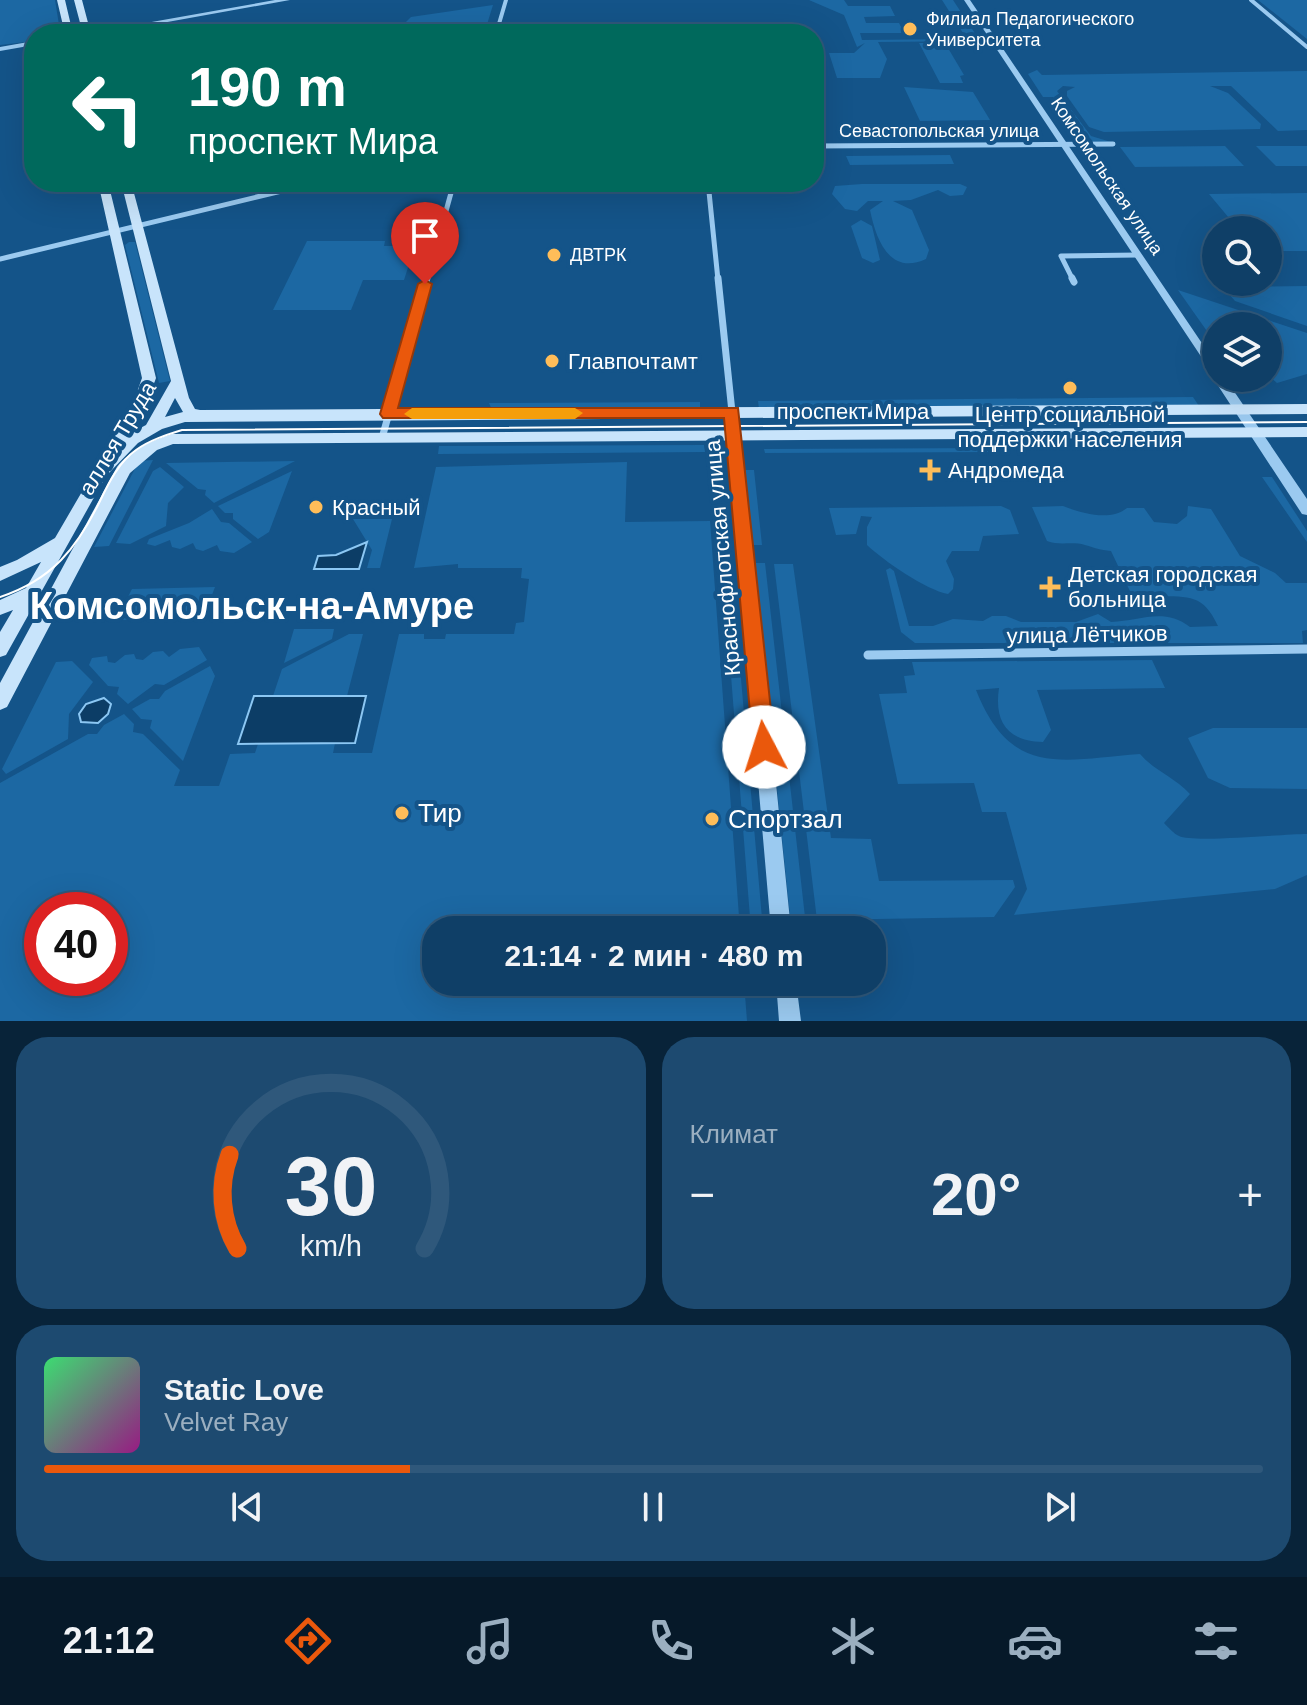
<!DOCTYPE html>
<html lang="ru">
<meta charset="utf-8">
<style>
:root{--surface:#0f3f67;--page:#1d4a70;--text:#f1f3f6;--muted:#9bafc0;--line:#2f587b;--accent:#ea580c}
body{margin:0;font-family:Arial,sans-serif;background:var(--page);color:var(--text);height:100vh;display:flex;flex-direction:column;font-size:30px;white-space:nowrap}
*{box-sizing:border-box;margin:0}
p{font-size:26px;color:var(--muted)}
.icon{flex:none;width:44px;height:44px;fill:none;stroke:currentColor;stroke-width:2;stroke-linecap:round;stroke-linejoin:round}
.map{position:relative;height:1021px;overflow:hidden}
.panel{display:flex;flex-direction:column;gap:16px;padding:16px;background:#082339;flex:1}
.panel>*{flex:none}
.guide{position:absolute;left:24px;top:24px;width:800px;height:168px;border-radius:32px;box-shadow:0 8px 32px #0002,0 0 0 2px var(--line);background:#00695c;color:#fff;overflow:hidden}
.controls{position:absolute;left:1202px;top:216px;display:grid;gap:16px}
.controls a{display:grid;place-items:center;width:80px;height:80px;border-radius:50%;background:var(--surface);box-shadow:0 8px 32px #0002,0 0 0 2px var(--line);font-size:40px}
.speed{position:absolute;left:24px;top:892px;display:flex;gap:16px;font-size:40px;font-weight:700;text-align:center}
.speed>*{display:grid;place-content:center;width:104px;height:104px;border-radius:50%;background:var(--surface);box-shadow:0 8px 32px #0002,0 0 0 2px var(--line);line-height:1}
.speed .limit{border:12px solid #d22;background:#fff;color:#111}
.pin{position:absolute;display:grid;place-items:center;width:68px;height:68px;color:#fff;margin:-82px -34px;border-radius:50% 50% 50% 0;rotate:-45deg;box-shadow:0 0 8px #0007}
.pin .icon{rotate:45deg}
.me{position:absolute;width:88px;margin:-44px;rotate:355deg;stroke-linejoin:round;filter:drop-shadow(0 0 6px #0008)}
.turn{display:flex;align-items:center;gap:28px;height:168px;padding:0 32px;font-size:36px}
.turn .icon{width:104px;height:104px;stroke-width:2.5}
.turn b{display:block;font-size:56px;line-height:68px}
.big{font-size:60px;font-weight:800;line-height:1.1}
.panel .card{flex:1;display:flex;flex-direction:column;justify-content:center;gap:12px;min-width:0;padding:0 28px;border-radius:32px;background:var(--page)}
.panel .dial{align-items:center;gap:0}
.dial svg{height:208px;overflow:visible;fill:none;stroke:var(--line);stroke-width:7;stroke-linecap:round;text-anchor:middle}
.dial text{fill:var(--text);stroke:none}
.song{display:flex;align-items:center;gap:24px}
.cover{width:96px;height:96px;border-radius:12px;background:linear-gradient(135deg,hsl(140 70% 55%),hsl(310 70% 35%))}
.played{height:8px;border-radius:4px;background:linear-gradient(90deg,var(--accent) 30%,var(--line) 30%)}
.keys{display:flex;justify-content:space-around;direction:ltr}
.heat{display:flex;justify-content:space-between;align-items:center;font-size:44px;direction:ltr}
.panel .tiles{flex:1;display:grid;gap:16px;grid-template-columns:1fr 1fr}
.card:last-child{grid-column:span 2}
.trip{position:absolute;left:422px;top:916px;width:464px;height:80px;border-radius:32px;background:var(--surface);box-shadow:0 8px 32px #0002,0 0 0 2px var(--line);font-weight:800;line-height:80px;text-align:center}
.dock{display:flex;height:128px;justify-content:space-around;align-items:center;background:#061929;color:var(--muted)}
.dock .icon{width:56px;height:56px}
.dock .selected{color:var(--accent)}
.dock b{font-size:36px;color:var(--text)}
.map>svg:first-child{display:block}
.green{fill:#1c68a3;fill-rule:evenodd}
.water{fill:#0c3d66;stroke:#8cc7f3;stroke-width:2}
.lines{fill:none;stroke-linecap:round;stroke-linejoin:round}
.minor-far3{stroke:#9bcaf0;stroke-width:4}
.minor-far2{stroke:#9bcaf0;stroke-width:5}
.minor-far1{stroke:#9bcaf0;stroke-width:7}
.minor{stroke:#9bcaf0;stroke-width:9}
.tertiary{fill:#9bcaf0;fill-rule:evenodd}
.secondary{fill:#c8e4fb;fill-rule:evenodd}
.tram{stroke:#fff;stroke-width:2}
.route{fill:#ea580c;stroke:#983908;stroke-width:2}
.slow{fill:#f59e0b}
.poi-dot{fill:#ffbd59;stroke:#145489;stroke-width:3}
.labels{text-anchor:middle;stroke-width:8;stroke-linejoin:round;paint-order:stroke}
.far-poi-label{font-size:18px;fill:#fff;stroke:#145489;text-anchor:start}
.far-street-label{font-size:18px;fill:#fff;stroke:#145489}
.poi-label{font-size:22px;fill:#fff;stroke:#145489;text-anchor:start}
.street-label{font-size:22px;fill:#fff;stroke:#145489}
.near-poi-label{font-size:26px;fill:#fff;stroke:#145489;text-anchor:start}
.town-label{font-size:38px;font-weight:bold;fill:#fff;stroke:#145489}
</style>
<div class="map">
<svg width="1307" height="1021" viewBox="0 0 1307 1021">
<rect width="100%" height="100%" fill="#145489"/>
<path class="green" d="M0 0H55L60 31 34 34V41L0 45Z
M809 0H844L848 6H890L895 16 864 17 866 23H899L904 33H860L862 40 959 39 956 33H963L942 0H953L980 41 878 42 887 59 880 78H837L829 53H854L865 43 857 47 844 15Z
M1258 0H1307V39Z
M493 5 484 34H458L455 31 417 34 403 25 411 17Z
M919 43H945L964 75 960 76 963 83H940Z
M1037 70 1042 75 1307 71V130L1278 131 1231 86H1210L1228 93 1261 124 1260 129 1104 132 1089 127 1067 96V91L1075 87 1063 86 1057 91 1091 136 1111 142H1085L1053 97H1043L1028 74Z
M904 87 973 92 990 120 920 121Z
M1225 146 1244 166 1135 167 1120 147Z
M1256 146H1307V166H1276Z
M950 155 954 164 850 165 846 156Z
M862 184H960L967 187 963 195 950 196 938 190 911 200 893 201 912 210 929 250 926 259C889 276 876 239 870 210L883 201H868L857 211 845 209 832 194 835 186Z
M1307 193V251H1268V230H1239L1209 194Z
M861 220 872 226 880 260 873 263 862 258 851 226Z
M307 241H385L384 246H415L404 280H363L351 310H273Z
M129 242H135L170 381 159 383 125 245Z
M1307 286V326L1235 301 1223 287Z
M1178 290 1307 333V374L1277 383 1268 375V326H1216V344Z
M1193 397 1199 406 759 409 758 401Z
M700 402V409L492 410 489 403Z
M704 445 705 452 438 454 439 446Z
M997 448 999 452 765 453 764 449Z
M153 460 109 546 94 547 139 461Z
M295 461 214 503 205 495 206 490 198 489 166 463Z
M627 462 625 522 710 521 740 930H436V982H744L747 1021H0V783L88 734H97L104 725 124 714 134 724 133 732 143 734 180 770 174 786H219L230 754 255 753 258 744 335 743 333 753H372L399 634H424V639H445L446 634H514L516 623 524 622 529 579 521 578 522 568H458V564L414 568 436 467ZM42 910H110V978H42Z
M160 467 184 487 168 503 166 526 130 544 116 543 153 471Z
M745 470H754L762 545H752Z
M292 471 269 532 258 539 233 519V513H225L218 506Z
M1262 477H1272L1307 531V542Z
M1001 506 1010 510 1019 534 983 536 979 551H952L946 561 954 579 953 589 948 594C926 590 884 561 867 545V527L872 517 861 516 856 534 836 535 829 508Z
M1063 506C1081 513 1110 522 1127 508H1144L1154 522 1177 524 1187 516 1188 506 1211 509 1240 556 1275 573 1286 583H1307V630L1302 631 1303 643H915L901 632 886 570 890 568 894 571 909 626H933L953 619 983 621 992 616H1006L1021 622H1076L1098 614 1111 622C1140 621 1164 607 1190 627L1218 626C1203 594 1190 597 1157 596L1156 605 1137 606 1111 551C1100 550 1095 548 1085 545 1072 541 1060 546 1047 541L1032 507Z
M212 509 221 522 229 523 252 542 234 553 220 551 217 545 203 551 196 549 193 543 180 549 172 547 170 540 155 546 147 544 149 539 189 523Z
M353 519H392L380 568H367L372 550Z
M719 521H727L734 594H725Z
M754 563H765L805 917 790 916Z
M774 564H793L831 838 871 839 879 881 1013 880 1015 887 994 917 817 920Z
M215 587 203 619 116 620 132 589Z
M725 599H734L763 930H751Z
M294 629H334L332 639 284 663Z
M349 634H363L347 696H273L282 669Z
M199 647 207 660 164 685 155 684 128 704 117 694 119 687 108 686 89 665 92 658 107 656 108 662 115 663 125 655 134 654 136 659 143 660 153 652 163 651 169 657 180 649Z
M1152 660 1165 688 1037 690 1051 730 1043 742C1007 741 994 722 999 688L976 690C1011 778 1061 760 1140 754 1156 772 1173 776 1190 794L1164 823C1168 827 1174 834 1179 836 1193 843 1283 834 1307 834V875L1275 889 1014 915 1027 889 1006 812H982L974 783 898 784 879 694 907 693 904 676 915 675 912 662Z
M72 661 93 682 69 714 68 739 6 774 2 769 56 662Z
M210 666 215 676 183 761 150 728 152 720 141 719 132 709 150 699H159L165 691Z
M1213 728H1307V789L1230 788 1208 778 1188 738Z"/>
<path class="water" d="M367 542 359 569H314L318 556 336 555Z
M254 696H366L355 743 238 744Z
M104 698 111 704 108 714 98 723 81 722 79 714 86 704Z"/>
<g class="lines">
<path class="minor-far3" d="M1251 0 1307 47
M496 34 506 0"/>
<path class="minor-far2" d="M814 146 1113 144
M708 182 718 280
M0 259 319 182
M427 280 454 182
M1073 280 1061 256 1138 255"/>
<path class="minor-far1" d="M718 278 732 412
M1072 278 1074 282
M382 438 427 278"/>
<path class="minor" d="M868 655 1307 649"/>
<path class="tertiary" d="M275 0H290L101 34H84Z
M964 0H970L1216 364V378H1225L1307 499V515L1302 514 1215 381 1214 376Z
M34 41V45L0 51V47Z
M732 408 738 412 791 930H771L726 412Z
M776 982H796L801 1021H779Z"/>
<path class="secondary" d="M57 0H65L73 34H65Z
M74 0H82L91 34H83Z
M98 182H108L156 378 145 409 131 433 146 425 171 381 121 182H131L189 398 195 409 200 410 1307 404V414L185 422 162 429 138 443 106 476 6 655 0 657V632L13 610 0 615V600L26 588 41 562 0 581V567L17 560 55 538 101 459 114 447 111 443 131 409 142 378ZM175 398 183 412 165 417Z
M1307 427V437L173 444 157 450 130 473 7 707 0 710V683L117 467C129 451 152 440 172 434Z"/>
<path class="tram" d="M0 597C52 580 77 548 100 501 109 482 119 462 136 450 150 440 166 435 182 430L1307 422"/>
</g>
<path class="route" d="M425 280 432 284 398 408H738L775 747 772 755 764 758 756 755 753 747 724 418H383L380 414 418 284Z"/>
<path class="slow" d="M412 408H575L583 413 575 419H412L404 414Z"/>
<g class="poi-dot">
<circle cx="910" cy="29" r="8"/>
<circle cx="554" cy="255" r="8"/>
<circle cx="552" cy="361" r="8"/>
<circle cx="1070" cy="388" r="8"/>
<path d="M926 458h8v8h8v8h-8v8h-8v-8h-8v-8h8z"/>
<circle cx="316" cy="507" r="8"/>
<path d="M1046 575h8v8h8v8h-8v8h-8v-8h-8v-8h8z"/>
<circle cx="402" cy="813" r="8"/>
<circle cx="712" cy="819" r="8"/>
</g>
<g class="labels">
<g class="far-poi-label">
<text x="926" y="25">Филиал Педагогического<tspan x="926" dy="21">Университета</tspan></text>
<text x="570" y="261">ДВТРК</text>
</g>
<g class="far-street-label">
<text x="939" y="137">Севастопольская улица</text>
<text transform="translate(1107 176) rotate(56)" y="6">Комсомольская улица</text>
</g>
<g class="poi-label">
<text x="568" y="369">Главпочтамт</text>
<text x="1070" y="422" text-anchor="middle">Центр социальной<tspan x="1070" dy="25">поддержки населения</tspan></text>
<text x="948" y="478">Андромеда</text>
<text x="332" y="515">Красный</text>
<text x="1068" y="582">Детская городская<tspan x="1068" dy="25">больница</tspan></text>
</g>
<g class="street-label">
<text x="853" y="419">проспект Мира</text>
<text transform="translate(117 438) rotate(-59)" y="8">аллея Труда</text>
<text transform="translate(722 558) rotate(-95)" y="8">Краснофлотская улица</text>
<text transform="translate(1087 634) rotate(-1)" y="8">улица Лётчиков</text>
</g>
<g class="near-poi-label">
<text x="418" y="822">Тир</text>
<text x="728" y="828">Спортзал</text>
</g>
<g class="town-label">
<text x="252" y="619">Комсомольск-на-Амуре</text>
</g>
</g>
</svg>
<div class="controls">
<a><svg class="icon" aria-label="search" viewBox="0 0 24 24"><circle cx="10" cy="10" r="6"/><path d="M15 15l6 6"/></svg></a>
<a><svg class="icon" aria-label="layers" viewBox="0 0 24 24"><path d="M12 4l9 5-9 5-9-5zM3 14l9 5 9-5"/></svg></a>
</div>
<div class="speed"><div class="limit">40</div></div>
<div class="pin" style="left:425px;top:284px;background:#d93025"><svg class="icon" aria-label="arrive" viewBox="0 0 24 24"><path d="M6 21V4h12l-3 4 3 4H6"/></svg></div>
<svg class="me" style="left:764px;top:747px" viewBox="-20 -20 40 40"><circle r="19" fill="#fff"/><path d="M0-13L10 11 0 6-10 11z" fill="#ea580c"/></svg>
<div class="trip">21:14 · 2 мин · 480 m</div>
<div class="guide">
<div class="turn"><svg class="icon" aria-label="left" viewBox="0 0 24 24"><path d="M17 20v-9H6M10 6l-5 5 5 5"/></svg><div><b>190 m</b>проспект Мира</div></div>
</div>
</div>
<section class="panel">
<div class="tiles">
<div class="card dial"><svg viewBox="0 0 100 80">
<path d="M14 69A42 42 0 1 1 86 69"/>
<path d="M14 69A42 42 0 0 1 11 33" stroke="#ea580c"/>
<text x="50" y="56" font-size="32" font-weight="700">30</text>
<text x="50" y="72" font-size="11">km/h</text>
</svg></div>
<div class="card"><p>Климат</p>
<div class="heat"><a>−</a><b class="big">20°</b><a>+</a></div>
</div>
<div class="card">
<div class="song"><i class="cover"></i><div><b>Static Love</b><p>Velvet Ray</p></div></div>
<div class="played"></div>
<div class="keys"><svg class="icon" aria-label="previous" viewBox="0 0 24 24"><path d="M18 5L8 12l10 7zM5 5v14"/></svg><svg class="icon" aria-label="pause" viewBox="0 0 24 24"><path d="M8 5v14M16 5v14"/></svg><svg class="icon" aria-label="next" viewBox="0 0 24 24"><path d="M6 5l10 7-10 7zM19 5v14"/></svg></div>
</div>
</div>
</section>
<nav class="dock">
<b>21:12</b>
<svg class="icon selected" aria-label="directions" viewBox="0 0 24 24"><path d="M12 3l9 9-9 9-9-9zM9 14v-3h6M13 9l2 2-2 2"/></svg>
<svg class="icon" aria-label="music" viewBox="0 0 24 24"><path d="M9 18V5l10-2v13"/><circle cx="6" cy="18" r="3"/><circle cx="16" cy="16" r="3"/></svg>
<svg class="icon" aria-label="phone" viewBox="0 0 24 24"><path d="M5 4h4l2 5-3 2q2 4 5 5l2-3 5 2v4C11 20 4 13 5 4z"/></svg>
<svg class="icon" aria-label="climate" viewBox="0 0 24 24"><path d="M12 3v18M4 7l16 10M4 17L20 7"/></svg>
<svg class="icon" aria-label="car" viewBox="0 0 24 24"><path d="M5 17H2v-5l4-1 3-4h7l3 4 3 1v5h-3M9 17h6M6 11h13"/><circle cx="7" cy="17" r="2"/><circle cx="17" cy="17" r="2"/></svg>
<svg class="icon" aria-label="filters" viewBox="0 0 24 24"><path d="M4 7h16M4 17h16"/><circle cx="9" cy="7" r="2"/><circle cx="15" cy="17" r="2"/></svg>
</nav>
